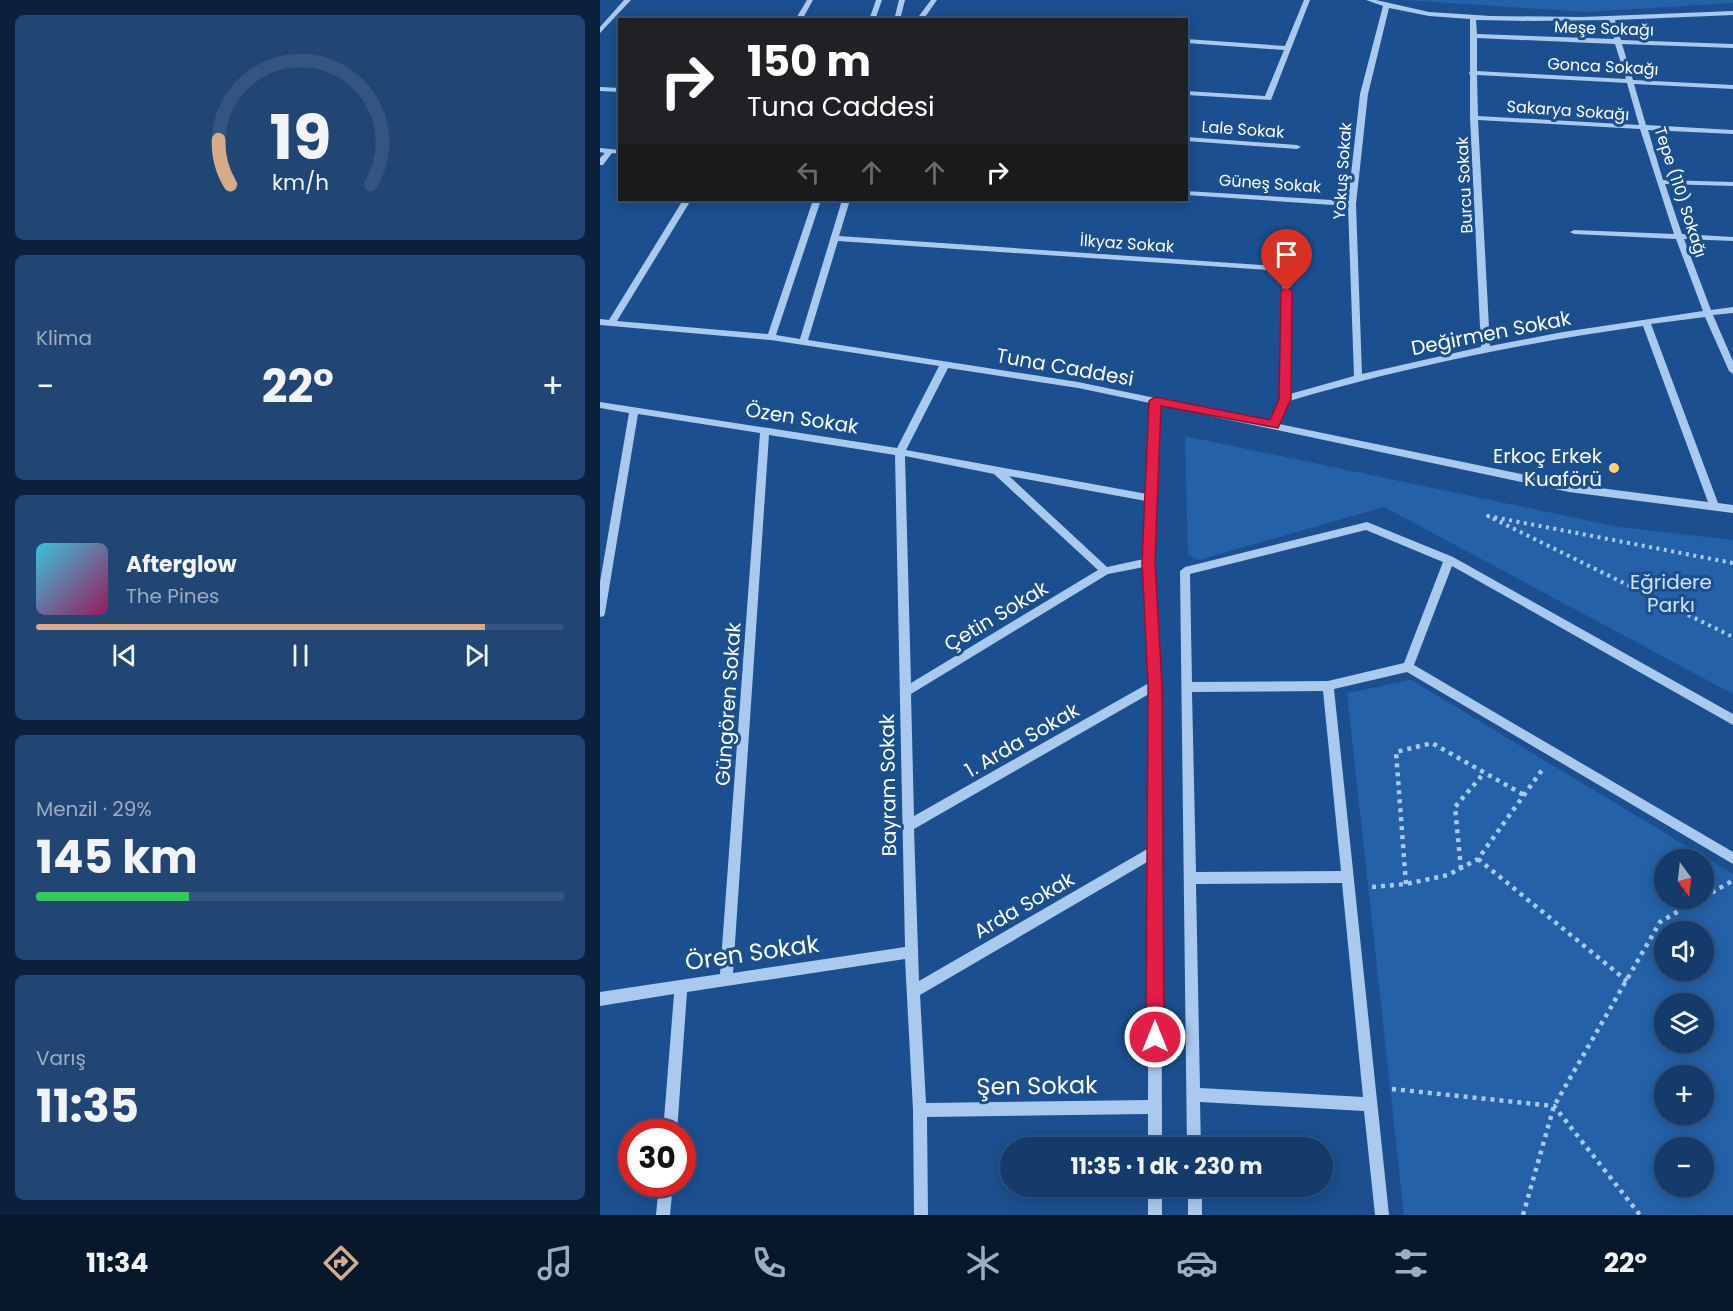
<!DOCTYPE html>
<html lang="tr">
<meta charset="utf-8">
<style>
:root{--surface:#143b6b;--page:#214673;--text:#f1f3f6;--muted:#9dadc1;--line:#33557e;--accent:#d6ab8b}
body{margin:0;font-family:Poppins,sans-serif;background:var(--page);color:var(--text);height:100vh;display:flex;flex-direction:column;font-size:22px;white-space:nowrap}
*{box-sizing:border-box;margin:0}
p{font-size:20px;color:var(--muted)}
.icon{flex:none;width:33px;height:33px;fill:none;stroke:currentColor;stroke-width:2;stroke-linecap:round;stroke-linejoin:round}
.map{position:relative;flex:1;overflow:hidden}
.panel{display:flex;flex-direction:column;gap:15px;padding:15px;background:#0b203b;width:600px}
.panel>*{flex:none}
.top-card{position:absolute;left:18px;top:18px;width:570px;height:183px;border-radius:0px;box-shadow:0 3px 15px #0003,0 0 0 2px var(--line);background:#202124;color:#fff;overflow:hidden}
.needle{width:39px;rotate:165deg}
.buttons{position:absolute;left:1054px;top:849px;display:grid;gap:12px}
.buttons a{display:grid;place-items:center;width:60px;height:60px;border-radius:50%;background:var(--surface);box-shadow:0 3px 15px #0003,0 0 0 2px var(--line);font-size:30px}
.speed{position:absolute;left:18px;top:1119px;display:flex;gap:12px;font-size:30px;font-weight:700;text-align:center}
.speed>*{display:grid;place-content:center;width:78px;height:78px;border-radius:50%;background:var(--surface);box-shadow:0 3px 15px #0003,0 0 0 2px var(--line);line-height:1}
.speed .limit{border:9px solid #d22;background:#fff;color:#111}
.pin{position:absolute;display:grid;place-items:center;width:51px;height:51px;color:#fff;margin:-62px -26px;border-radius:50% 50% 50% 0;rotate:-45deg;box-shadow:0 0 6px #0007}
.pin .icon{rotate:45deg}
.me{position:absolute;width:66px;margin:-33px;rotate:0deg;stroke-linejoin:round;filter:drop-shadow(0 0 4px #0008)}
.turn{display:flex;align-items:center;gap:21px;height:126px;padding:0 30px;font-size:27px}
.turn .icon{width:78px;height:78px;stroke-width:2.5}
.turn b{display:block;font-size:42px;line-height:51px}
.lanes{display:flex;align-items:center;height:57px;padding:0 30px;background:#0003;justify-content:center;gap:30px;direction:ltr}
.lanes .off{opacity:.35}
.big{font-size:45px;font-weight:700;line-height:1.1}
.panel .card{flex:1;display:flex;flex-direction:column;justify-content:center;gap:9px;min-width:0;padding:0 21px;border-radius:9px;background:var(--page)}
.panel .dial{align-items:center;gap:0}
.dial svg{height:156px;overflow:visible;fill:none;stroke:var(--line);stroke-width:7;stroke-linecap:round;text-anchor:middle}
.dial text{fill:var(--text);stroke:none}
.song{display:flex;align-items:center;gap:18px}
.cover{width:72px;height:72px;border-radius:9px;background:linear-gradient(135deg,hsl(190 70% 55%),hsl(330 70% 35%))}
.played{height:6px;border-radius:3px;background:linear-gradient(90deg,var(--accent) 85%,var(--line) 85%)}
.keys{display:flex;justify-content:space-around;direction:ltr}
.heat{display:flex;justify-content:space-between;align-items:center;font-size:33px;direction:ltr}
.charge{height:9px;border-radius:4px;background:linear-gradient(90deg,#34c759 29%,var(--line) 0)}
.trip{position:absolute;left:400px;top:1137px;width:333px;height:60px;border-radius:30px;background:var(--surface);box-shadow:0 3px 15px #0003,0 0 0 2px var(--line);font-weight:700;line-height:60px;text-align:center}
.menu{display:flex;height:96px;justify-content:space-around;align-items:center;background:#08182b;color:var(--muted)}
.menu .icon{width:42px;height:42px}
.menu .current{color:var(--accent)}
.menu b{font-size:27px;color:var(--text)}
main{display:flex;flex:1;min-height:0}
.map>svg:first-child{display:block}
.green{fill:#2461a8;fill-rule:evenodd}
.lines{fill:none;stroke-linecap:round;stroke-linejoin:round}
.path-far1{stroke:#a9c9ee;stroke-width:4;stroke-dasharray:3 4.5;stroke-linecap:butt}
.path{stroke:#a9c9ee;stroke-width:4.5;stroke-dasharray:4 5;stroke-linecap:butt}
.minor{fill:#a9c9ee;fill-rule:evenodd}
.route{fill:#e11d48;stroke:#92132f;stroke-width:1.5}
.poi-dot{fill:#ffd166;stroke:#1b4f8f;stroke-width:2}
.labels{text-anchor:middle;stroke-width:6;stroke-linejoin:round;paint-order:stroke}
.far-street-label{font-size:16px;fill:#fff;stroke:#1b4f8f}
.street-label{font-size:20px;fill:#fff;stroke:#1b4f8f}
.poi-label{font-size:20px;fill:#fff;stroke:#1b4f8f;text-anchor:end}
.park-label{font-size:20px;fill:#cfe3fa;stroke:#1b4f8f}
.near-street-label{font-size:24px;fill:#fff;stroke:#1b4f8f}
</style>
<main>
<section class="panel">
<div class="card dial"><svg viewBox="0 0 100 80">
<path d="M14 69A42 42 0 1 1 86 69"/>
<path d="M14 69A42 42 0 0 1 8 46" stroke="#d6ab8b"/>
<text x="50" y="56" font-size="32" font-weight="700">19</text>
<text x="50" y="72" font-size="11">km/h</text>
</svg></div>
<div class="card"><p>Klima</p>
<div class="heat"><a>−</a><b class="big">22°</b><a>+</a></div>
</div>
<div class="card">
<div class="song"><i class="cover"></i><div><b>Afterglow</b><p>The Pines</p></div></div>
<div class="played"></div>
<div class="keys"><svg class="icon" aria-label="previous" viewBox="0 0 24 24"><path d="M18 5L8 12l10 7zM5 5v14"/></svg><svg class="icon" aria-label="pause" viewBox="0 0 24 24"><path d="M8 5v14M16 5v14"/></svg><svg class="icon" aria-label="next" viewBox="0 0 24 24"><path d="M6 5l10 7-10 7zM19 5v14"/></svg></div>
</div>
<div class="card"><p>Menzil · 29%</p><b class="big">145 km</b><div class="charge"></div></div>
<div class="card"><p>Varış</p><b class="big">11:35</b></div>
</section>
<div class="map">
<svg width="1133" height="1215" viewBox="0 0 1133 1215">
<rect width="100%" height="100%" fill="#1b4f8f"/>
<path class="green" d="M803 0H1133V3L987 12Z
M585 436 1019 527 1133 540V694L784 507 599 560 588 555Z
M811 680 1133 874V1215H804L747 693ZM1065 860H1104V898H1065ZM1065 932H1104V970H1065ZM1065 1004H1104V1042H1065ZM1065 1076H1104V1114H1065ZM1065 1148H1104V1186H1065Z"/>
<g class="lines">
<path class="path-far1" d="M1133 563 888 516 1133 637"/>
<path class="path" d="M878 859 1027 981
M861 869 855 807 884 773
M806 884 796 752 832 743 924 795
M772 887 806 884 848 875 878 859 942 770
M1104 897 1132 881
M792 1089 954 1106 1040 1215
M923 1215 954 1106 1060 922 1101 898"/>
<path class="minor" d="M24 0H31L0 33V27Z
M207 0H213L202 20H195Z
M276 0H282L275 20H269Z
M299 0H305L300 20H294Z
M331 0H337L323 20H316Z
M704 0H710L671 100 586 95V91L665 96 684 50 586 43V39L685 46Z
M766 0H776L829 12 891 16 982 17 1133 11V15L1015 20 1021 40 1133 44V48L1022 44 1033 80 1133 85V89L1034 84 1046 125 1133 130V134L1048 130 1063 180 1133 182V186L1065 184 1082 234 1133 237V241L1084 239 1111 310 1133 307V313L1113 315 1133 361V374L1129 371 1105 317 1051 324 1118 503 1133 505V513L969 492 559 405 554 562 561 685 562 1148H548V1114L327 1117 328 1215H314L313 1110 305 959 87 992 77 1132H63L74 994 0 1006V992L120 974 160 433 38 414 5 613 4 616 0 617V582L29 413 0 408V402L297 448 339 366 171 340 0 325V319L9 320 83 200H91L17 321 168 334 213 200H221L176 335 200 339 242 200H250L239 236 690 267V394L754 376 748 206 586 195V191L748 201 760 94 783 6ZM789 8 829 16 870 19V71L869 73 870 75V118L881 347 762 374 756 204 768 94ZM876 20 932 21 1009 20 1014 39 877 34ZM877 38 1015 44 1026 79 877 71ZM877 75 1027 83 1039 125 878 116ZM878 120 1040 129 1074 234 974 230 970 232 974 234 1076 239 1103 311 963 332 890 346ZM238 241 683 271 680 399 671 422 478 382 208 340ZM1043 326 1108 502 969 484 679 424 689 401C805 367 923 343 1043 326ZM348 368 478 388 550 403 547 494 306 450ZM169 435 295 455 305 947 133 973ZM305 456 394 474 498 570 311 683ZM409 476 546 501 544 559 507 567ZM544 567 549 683 314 816 311 694 508 574ZM549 694V848L319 981 314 829ZM549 861 548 1100 326 1103 320 995Z
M0 87 20 88V92L0 91Z
M586 137 697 145 701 147 697 149 586 141Z
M0 148 20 150V154L12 153 3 165H0V158L5 153 0 152Z
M767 522 853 557 1133 714V725L852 566 814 665 1133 852V864L807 672 734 689 789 1215H775L764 1111 600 1102 601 1148H587L580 571 585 567ZM766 530 843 562 804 663 728 681 592 682 590 574ZM723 691 741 871 596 872 592 692ZM742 883 763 1097 600 1088 596 884Z
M59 1184H73L70 1215H56Z
M548 1186H562V1215H548Z
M588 1186H602V1215H588Z"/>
</g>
<path class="route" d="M687 287 692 291 691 399 678 428 561 406 555 562 562 685 564 1037 561 1044 555 1046 549 1044 546 1037 548 685 542 562 549 401 555 397 670 420 679 399 681 291Z"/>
<circle class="poi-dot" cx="1014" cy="468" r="6"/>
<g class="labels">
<g class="far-street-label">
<text transform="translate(1004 28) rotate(2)" y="6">Meşe Sokağı</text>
<text transform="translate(1003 66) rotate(3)" y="6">Gonca Sokağı</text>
<text transform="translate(968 110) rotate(4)" y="6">Sakarya Sokağı</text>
<text transform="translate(643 129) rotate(4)" y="6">Lale Sokak</text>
<text transform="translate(742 171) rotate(-86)" y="6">Yokuş Sokak</text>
<text transform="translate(670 183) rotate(4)" y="6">Güneş Sokak</text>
<text transform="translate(864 185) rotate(-93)" y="6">Burcu Sokak</text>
<text transform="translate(1081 192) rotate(72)" y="6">Tepe (110) Sokağı</text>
<text transform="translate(527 243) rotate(4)" y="6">İlkyaz Sokak</text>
</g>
<g class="street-label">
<text transform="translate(891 333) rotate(-11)" y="7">Değirmen Sokak</text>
<text transform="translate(465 367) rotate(10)" y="7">Tuna Caddesi</text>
<text transform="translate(202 418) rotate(9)" y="7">Özen Sokak</text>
<text transform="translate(396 616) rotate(-31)" y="7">Çetin Sokak</text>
<text transform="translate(128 704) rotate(-86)" y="7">Güngören Sokak</text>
<text transform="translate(422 740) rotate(-30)" y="7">1. Arda Sokak</text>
<text transform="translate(288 785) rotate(-91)" y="7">Bayram Sokak</text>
<text transform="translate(424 905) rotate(-30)" y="7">Arda Sokak</text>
</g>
<g class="poi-label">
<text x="1002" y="463">Erkoç Erkek<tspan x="1002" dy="23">Kuaförü</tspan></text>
</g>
<g class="park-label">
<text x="1071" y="589">Eğridere<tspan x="1071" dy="23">Parkı</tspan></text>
</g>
<g class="near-street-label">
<text transform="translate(152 953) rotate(-8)" y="8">Ören Sokak</text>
<text transform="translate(437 1086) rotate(-1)" y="8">Şen Sokak</text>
</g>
</g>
</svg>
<div class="buttons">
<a><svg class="needle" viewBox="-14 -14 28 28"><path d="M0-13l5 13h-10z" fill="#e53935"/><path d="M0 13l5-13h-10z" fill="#9dadc1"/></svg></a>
<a><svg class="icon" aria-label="sound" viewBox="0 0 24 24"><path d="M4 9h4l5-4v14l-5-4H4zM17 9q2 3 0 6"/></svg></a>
<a><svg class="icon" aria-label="layers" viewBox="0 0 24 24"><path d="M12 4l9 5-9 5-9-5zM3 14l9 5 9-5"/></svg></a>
<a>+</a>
<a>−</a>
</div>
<div class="speed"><div class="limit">30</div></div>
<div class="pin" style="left:687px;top:291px;background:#d93025"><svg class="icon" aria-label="arrive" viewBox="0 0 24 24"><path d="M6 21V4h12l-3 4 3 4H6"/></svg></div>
<svg class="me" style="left:555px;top:1037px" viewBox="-20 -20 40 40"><circle r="17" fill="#e11d48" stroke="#fff" stroke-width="3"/><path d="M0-11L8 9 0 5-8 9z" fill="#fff"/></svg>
<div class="trip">11:35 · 1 dk · 230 m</div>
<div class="top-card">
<div class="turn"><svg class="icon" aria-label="right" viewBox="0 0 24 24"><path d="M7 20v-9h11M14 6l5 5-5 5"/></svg><div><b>150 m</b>Tuna Caddesi</div></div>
<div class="lanes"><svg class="icon off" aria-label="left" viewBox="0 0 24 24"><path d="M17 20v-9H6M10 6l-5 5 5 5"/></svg><svg class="icon off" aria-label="ahead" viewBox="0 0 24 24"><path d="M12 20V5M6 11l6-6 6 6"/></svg><svg class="icon off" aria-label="ahead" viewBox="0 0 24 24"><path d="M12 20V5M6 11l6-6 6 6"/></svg><svg class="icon" aria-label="right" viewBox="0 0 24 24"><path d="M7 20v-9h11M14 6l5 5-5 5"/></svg></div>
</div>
</div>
</main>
<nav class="menu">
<b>11:34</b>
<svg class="icon current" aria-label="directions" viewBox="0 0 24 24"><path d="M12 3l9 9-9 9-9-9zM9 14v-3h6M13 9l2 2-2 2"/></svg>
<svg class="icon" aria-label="music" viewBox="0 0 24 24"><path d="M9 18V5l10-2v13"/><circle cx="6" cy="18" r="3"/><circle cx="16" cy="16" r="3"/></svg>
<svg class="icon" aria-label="phone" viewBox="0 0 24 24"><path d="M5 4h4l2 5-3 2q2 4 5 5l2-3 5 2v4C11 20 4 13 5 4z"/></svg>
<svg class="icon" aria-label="climate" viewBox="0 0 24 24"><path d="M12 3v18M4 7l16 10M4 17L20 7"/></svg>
<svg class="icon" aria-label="car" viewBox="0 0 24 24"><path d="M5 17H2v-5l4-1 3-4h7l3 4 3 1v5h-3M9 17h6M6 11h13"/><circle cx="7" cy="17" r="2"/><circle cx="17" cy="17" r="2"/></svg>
<svg class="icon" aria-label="filters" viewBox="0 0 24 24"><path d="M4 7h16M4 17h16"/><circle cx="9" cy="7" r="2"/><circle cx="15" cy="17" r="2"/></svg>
<b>22°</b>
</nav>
